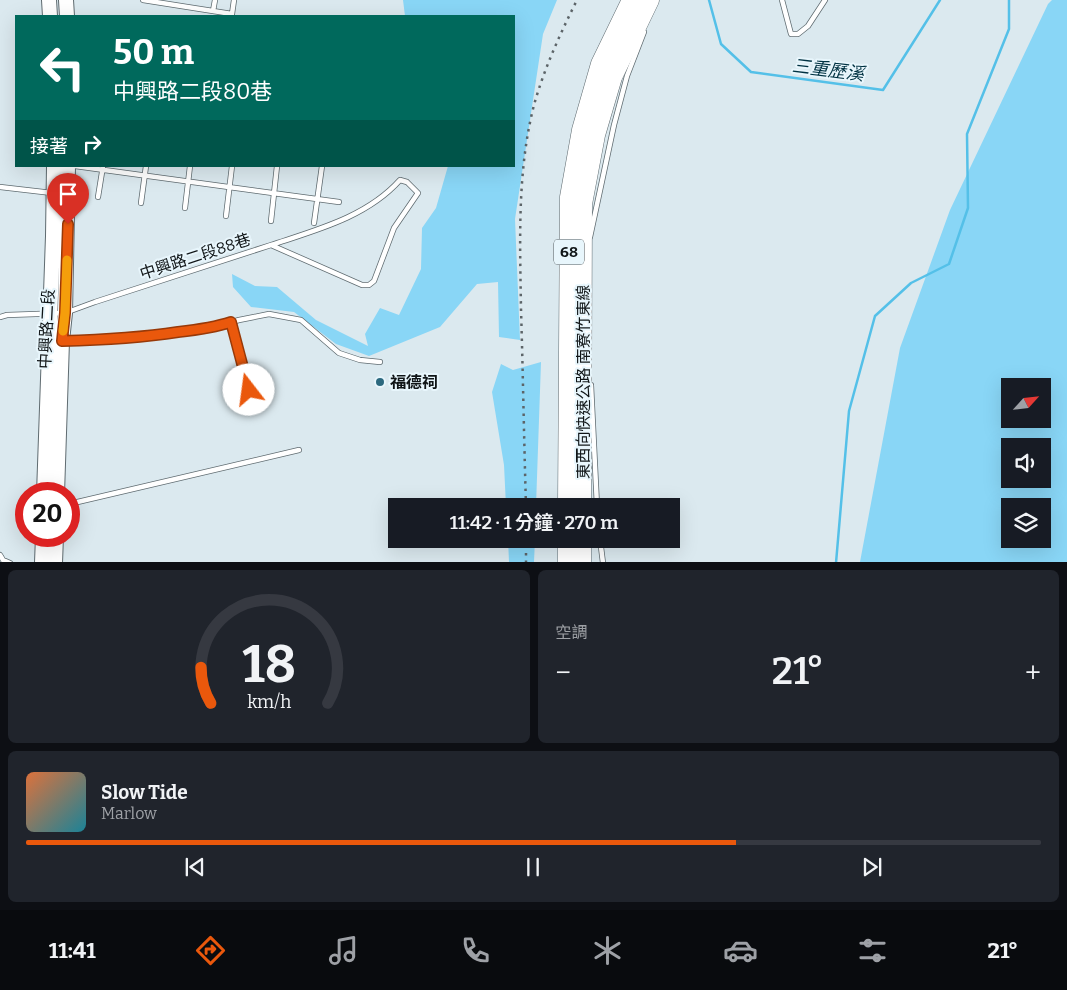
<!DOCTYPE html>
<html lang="zh-TW">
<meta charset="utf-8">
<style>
:root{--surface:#171b24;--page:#20242c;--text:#f1f3f6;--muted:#9ea1a6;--line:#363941;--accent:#ea580c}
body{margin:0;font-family:Bitter,"Noto Sans TC",serif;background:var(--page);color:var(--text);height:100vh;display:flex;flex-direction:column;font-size:19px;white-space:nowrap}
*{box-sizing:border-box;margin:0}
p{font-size:16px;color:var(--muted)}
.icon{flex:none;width:28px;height:28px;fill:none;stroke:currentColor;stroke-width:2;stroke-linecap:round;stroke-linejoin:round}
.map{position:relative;height:562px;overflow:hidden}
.sheet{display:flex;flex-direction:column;gap:8px;padding:8px;background:#0d0f14;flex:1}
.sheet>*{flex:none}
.hud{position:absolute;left:15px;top:15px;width:500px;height:152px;border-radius:0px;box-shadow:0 5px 20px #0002;background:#00695c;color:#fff;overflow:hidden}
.needle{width:32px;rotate:63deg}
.controls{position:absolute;left:1001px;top:378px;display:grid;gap:10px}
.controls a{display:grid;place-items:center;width:50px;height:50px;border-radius:0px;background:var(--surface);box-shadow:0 5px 20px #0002;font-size:25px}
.speed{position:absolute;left:15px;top:482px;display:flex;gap:10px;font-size:25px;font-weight:700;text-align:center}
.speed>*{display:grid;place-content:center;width:65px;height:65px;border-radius:50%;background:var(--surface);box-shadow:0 5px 20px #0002;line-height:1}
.speed .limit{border:8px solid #d22;background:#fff;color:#111}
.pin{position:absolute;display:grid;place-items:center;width:42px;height:42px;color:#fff;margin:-51px -21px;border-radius:50% 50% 50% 0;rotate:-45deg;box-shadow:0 0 5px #0007}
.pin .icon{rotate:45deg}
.me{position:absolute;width:55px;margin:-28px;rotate:345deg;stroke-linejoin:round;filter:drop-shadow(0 0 4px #0008)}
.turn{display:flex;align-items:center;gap:18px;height:105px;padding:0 15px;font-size:22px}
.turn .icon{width:65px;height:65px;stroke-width:2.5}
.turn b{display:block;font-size:35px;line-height:42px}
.then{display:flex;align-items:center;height:48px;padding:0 15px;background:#0003;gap:10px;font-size:19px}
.big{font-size:38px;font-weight:600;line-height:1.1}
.sheet .widget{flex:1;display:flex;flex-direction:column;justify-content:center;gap:8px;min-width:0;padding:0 18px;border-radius:8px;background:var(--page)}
.sheet .dial{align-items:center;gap:0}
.dial svg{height:130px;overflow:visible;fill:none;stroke:var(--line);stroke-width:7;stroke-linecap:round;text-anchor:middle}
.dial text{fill:var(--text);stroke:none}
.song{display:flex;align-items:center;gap:15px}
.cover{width:60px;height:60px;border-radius:8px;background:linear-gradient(135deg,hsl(20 70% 55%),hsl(190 70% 35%))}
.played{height:5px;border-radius:2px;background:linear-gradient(90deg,var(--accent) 70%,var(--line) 70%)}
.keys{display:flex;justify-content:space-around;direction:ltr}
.heat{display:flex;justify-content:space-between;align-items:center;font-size:28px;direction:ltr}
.sheet .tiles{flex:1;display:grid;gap:8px;grid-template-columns:1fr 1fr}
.widget:last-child{grid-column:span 2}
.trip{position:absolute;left:388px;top:498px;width:292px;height:50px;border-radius:0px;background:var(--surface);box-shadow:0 5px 20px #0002;font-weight:600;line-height:50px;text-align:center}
.menu{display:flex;height:80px;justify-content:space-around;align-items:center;background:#090b0e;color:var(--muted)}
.menu .icon{width:35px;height:35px}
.menu .selected{color:var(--accent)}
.menu b{font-size:22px;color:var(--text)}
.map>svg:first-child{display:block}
.green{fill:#89d6f6;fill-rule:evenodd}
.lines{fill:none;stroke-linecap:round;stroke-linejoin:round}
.stream{stroke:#54c0e8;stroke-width:2.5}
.lane-casing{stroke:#5f6b70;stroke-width:6}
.secondary-casing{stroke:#5f6b70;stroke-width:16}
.highway-casing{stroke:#5f6b70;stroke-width:19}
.lane{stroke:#fff;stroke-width:4.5}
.secondary{stroke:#fff;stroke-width:14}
.highway{stroke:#fff;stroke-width:18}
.rail{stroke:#5c6468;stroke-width:2.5;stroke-dasharray:2.5 5;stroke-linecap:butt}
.route-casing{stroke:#983908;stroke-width:12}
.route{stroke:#ea580c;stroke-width:9}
.slow{stroke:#f59e0b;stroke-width:9}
.poi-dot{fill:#2b687e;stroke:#e8f6fc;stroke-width:2}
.labels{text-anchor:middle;stroke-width:4;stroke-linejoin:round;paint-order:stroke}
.shield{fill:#e8f6fc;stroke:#51585c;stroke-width:1}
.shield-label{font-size:15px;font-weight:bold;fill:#101517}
.street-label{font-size:16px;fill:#101517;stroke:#e8f6fc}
.poi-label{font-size:16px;font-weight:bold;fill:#101517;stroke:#e8f6fc;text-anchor:start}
.water-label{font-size:18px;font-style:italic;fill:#003242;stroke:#e8f6fc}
</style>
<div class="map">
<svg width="1067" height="563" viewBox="0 0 1067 563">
<rect width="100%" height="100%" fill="#dbe9ef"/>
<path class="green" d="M403 0H557L543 34 515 219 520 340 499 337 498 282 477 284 440 327 369 356 336 344 294 312 251 307 233 287 232 274 255 286 277 287 316 320 368 346 365 334 380 308 399 315 421 269 422 228 436 208 448 166H514V16H405Z
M1052 0H1067V562H860L900 348 950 210 1048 4ZM1010 386H1042V419H1010ZM1010 446H1042V479H1010ZM1010 506H1042V539H1010Z
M541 362 536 506H506L504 465 492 392 501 364 513 370Z
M508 539H535L534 562H509Z"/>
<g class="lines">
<path class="stream" d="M709 0 721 44 751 72 883 90 940 0
M836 563 849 411 875 316 911 283 949 264 968 208 967 134 1009 29V0"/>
<g class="lane-casing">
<path id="lane" d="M143 0 232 14 234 0
M782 0 791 34H798L808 26 825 0
M213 11 215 0
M75 166 339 202
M0 187 52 193
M98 197 103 166
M141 203 146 166
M185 208 190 166
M226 216 232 166
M271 221 277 166
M314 223 322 166
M590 237 614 125 627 76 644 32
M0 317 7 315 65 313 95 302 271 245C316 230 367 217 400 180L407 182 418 193 394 228 374 281 369 285H362L271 245
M231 322 254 407
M63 341H88L165 334 214 327 239 320 269 314 301 320 339 353 360 360 380 362
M591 385 597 506
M69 504 299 450
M600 539 603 563
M0 555 3 560 10 563"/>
</g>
<g class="secondary-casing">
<path id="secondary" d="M49 0 50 16
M66 0 67 16
M44 494 53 236 54 166
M57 494 62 341 65 313 68 166
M42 563 43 536
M55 563 56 536"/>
</g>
<g class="highway-casing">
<path id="highway" d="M567 506 569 197 581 130 600 64 631 0
M582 506 583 204 596 135 613 77 650 0
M567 539V563
M582 563V539"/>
</g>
<use href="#lane" class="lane"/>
<use href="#secondary" class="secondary"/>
<use href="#highway" class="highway"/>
<path class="rail" d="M526 506C524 441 523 375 521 309 520 242 517 171 534 105 544 69 560 34 577 0
M526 563V539"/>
</g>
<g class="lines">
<g class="route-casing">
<path id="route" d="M68 224 65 313 62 341C101 340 139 338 178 332 196 330 213 328 231 322L249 390"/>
</g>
<use href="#route" class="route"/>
<path class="slow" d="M63 331 65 313 67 260"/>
</g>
<circle class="poi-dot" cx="380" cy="382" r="5"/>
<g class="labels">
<rect class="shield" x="554" y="239.5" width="30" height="25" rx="4"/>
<g class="shield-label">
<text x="569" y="257">68</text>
</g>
<g class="street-label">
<text transform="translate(195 256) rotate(-18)" y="6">中興路二段88巷</text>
<text transform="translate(46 329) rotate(-87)" y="6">中興路二段</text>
<text transform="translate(583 382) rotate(-90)" y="6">東西向快速公路 南寮竹東線</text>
</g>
<g class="poi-label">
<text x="390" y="388">福德祠</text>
</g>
<g class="water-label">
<text transform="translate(828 70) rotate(7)" y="6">三重歷溪</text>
</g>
</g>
</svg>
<div class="controls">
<a><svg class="needle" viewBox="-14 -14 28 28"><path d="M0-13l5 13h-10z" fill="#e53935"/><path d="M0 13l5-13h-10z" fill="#9ea1a6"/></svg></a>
<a><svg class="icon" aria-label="sound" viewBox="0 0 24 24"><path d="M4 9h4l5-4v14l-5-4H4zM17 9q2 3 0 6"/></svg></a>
<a><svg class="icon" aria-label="layers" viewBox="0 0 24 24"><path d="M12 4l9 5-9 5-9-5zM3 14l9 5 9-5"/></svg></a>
</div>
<div class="speed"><div class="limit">20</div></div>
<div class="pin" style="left:68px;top:224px;background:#d93025"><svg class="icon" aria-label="arrive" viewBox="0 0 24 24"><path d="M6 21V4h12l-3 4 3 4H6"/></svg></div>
<svg class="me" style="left:249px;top:390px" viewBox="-20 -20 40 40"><circle r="19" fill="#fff"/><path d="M0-13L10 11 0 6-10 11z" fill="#ea580c"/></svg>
<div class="trip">11:42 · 1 分鐘 · 270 m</div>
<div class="hud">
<div class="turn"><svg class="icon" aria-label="left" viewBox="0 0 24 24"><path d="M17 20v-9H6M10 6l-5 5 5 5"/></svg><div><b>50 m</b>中興路二段80巷</div></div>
<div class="then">接著<svg class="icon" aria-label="right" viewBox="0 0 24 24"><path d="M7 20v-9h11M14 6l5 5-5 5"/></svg></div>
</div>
</div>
<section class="sheet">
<div class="tiles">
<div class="widget dial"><svg viewBox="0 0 100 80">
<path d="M14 69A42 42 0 1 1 86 69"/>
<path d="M14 69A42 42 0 0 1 8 47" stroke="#ea580c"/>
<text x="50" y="56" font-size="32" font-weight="700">18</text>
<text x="50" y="72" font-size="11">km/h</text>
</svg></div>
<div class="widget"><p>空調</p>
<div class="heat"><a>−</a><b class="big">21°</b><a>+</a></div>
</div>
<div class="widget">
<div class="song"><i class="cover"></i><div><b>Slow Tide</b><p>Marlow</p></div></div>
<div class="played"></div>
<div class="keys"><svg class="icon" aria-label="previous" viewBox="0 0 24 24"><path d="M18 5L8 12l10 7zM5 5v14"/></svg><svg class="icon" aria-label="pause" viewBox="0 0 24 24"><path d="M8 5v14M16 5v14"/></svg><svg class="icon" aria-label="next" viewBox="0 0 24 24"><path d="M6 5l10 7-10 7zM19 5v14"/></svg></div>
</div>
</div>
</section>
<nav class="menu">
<b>11:41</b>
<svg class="icon selected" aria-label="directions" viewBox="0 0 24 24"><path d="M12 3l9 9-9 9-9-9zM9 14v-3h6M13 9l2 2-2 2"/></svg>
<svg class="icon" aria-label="music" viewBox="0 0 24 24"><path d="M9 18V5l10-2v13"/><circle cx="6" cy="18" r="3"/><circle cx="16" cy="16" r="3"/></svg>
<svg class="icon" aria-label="phone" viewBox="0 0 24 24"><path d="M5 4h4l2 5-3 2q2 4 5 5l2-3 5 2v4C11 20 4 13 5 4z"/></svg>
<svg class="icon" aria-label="climate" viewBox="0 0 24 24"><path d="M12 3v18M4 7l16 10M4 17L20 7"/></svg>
<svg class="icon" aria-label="car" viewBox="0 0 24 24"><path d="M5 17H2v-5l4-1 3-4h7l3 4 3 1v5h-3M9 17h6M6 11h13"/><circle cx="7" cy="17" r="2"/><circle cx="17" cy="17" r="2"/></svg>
<svg class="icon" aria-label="filters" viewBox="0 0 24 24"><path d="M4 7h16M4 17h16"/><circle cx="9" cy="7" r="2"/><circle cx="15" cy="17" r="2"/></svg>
<b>21°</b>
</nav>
